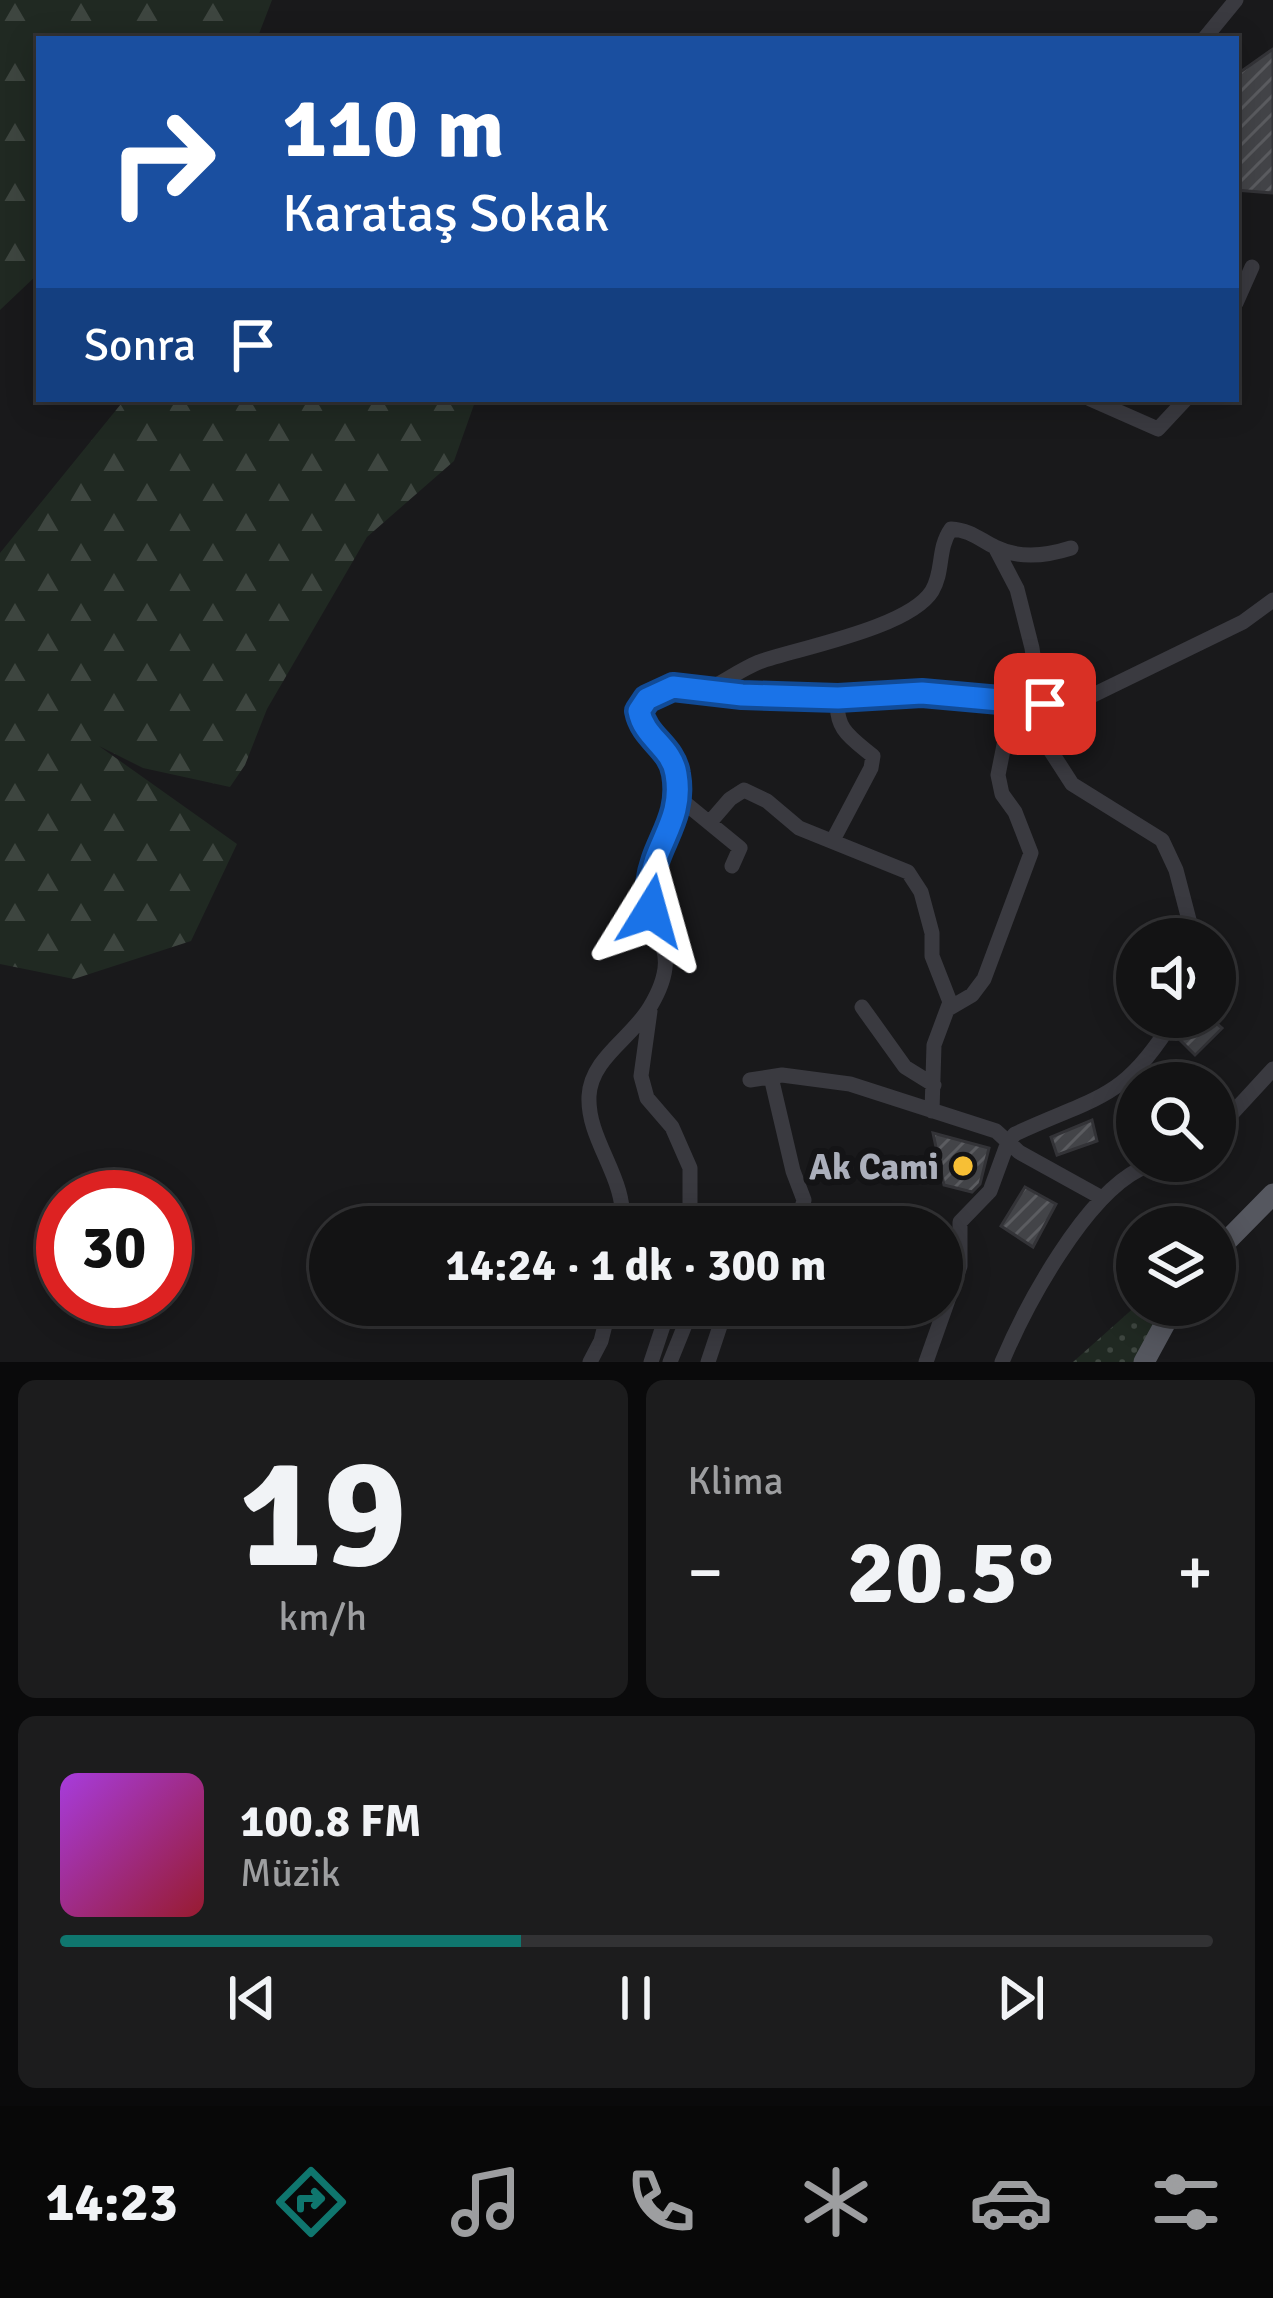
<!DOCTYPE html>
<html lang="tr">
<meta charset="utf-8">
<style>
:root{--surface:#131314;--page:#1c1c1d;--text:#f1f3f6;--muted:#9d9ea0;--line:#323234;--accent:#0f766e}
body{margin:0;font-family:Signika,sans-serif;background:var(--page);color:var(--text);height:100vh;display:flex;flex-direction:column;font-size:45px;white-space:nowrap}
*{box-sizing:border-box;margin:0}
p{font-size:39px;color:var(--muted)}
.icon{flex:none;width:66px;height:66px;fill:none;stroke:currentColor;stroke-width:2;stroke-linecap:round;stroke-linejoin:round}
.map{position:relative;height:1362px;overflow:hidden}
.drawer{display:flex;flex-direction:column;gap:18px;padding:18px;background:#0a0a0b;flex:1}
.drawer>*{flex:none}
.guide{position:absolute;left:36px;top:36px;width:1203px;height:366px;border-radius:0px;box-shadow:0 6px 30px #0003,0 0 0 3px var(--line);background:#1a4fa0;color:#fff;overflow:hidden}
.fabs{position:absolute;left:1116px;top:918px;display:grid;gap:24px}
.fabs a{display:grid;place-items:center;width:120px;height:120px;border-radius:50%;background:var(--surface);box-shadow:0 6px 30px #0003,0 0 0 3px var(--line);font-size:60px}
.speed{position:absolute;left:36px;top:1170px;display:flex;gap:24px;font-size:60px;font-weight:700;text-align:center}
.speed>*{display:grid;place-content:center;width:156px;height:156px;border-radius:50%;background:var(--surface);box-shadow:0 6px 30px #0003,0 0 0 3px var(--line);line-height:1}
.speed .limit{border:18px solid #d22;background:#fff;color:#111}
.pin{position:absolute;display:grid;place-items:center;width:102px;height:102px;color:#fff;margin:-51px;border-radius:24px;box-shadow:0 6px 18px #0006}
.me{position:absolute;width:132px;margin:-66px;rotate:8deg;stroke-linejoin:round;filter:drop-shadow(0 0 9px #0008)}
.turn{display:flex;align-items:center;gap:42px;height:252px;padding:0 48px;font-size:54px}
.turn .icon{width:156px;height:156px;stroke-width:2.5}
.turn b{display:block;font-size:84px;line-height:102px}
.then{display:flex;align-items:center;height:114px;padding:0 48px;background:#0003;gap:24px;font-size:45px}
.big{font-size:90px;font-weight:700;line-height:1.1}
.drawer .card{flex:1;display:flex;flex-direction:column;justify-content:center;gap:18px;min-width:0;padding:0 42px;border-radius:18px;background:var(--page)}
.drawer .dial{align-items:center;gap:0}
.dial b{font-size:156px;line-height:1}
.song{display:flex;align-items:center;gap:36px}
.cover{width:144px;height:144px;border-radius:18px;background:linear-gradient(135deg,hsl(280 70% 55%),hsl(350 70% 35%))}
.played{height:12px;border-radius:6px;background:linear-gradient(90deg,var(--accent) 40%,var(--line) 40%)}
.keys{display:flex;justify-content:space-around;direction:ltr}
.heat{display:flex;justify-content:space-between;align-items:center;font-size:66px;direction:ltr}
.drawer .tiles{flex:1;display:grid;gap:18px;grid-template-columns:1fr 1fr}
.card:last-child{grid-column:span 2}
.trip{position:absolute;left:309px;top:1206px;width:654px;height:120px;border-radius:60px;background:var(--surface);box-shadow:0 6px 30px #0003,0 0 0 3px var(--line);font-weight:700;line-height:120px;text-align:center}
.menu{display:flex;height:192px;justify-content:space-around;align-items:center;background:#080808;color:var(--muted)}
.menu .icon{width:84px;height:84px}
.menu .active{color:var(--accent)}
.menu b{font-size:54px;color:var(--text)}
.map>svg:first-child{display:block}
.green{fill:url(#green-dots)}
.forest{fill:url(#forest-firs)}
.building{fill:url(#building-hatch);stroke:#333337;stroke-width:3}
.lines{fill:none;stroke-linecap:round;stroke-linejoin:round}
.minor{stroke:#3a3a40;stroke-width:15}
.major{stroke:#55575f;stroke-width:21}
.route-casing{stroke:#114b97;stroke-width:30}
.route{stroke:#1a73e8;stroke-width:21}
.poi-dot{fill:#f7bf35;stroke:#141416;stroke-width:4.5}
.labels{text-anchor:middle;stroke-width:12;stroke-linejoin:round;paint-order:stroke}
.poi-label{font-size:36px;font-weight:bold;fill:#abafbb;stroke:#141416;text-anchor:end}
</style>
<div class="map">
<svg width="1273" height="1362" viewBox="0 0 1273 1362">
<defs>
<pattern id="green-dots" width="8" height="8" patternUnits="userSpaceOnUse" patternTransform="scale(3)"><rect width="8" height="8" fill="#202922"/><path d="M2 2h.1M6 6h.1" fill="none" stroke="#3e4640" stroke-width="1.8" stroke-linecap="round"/></pattern>
<pattern id="forest-firs" width="22" height="20" patternUnits="userSpaceOnUse" patternTransform="scale(3)"><rect width="22" height="20" fill="#202922"/><path d="M5 1l3.5 6h-7zM16 11l3.5 6h-7z" fill="#3e4640"/></pattern>
<pattern id="building-hatch" width="6" height="6" patternUnits="userSpaceOnUse" patternTransform="scale(3)"><rect width="6" height="6" fill="#434448"/><path d="M-1 1l2-2M0 6l6-6M5 7l2-2" fill="none" stroke="#5b5c60"/></pattern>
</defs>
<rect width="100%" height="100%" fill="#19191b"/>
<path class="green" d="M1137 1305H1165L1134 1362H1073Z"/>
<path class="forest" d="M0 0H272L257 39H39V273L0 310Z
M125 399H476L454 461 367 537 267 709 245 765 230 787 143 768 99 746 237 844 191 941 74 979 0 964V553Z"/>
<path class="building" d="M1273 49V193L1236 190V75Z
M1201 1017H1209L1222 1028 1195 1055 1180 1040Z
M1092 1120 1097 1141 1057 1155 1051 1137Z
M933 1133 989 1148 980 1184 972 1192 944 1185Z
M1025 1187 1056 1204 1033 1247 1001 1226Z"/>
<g class="lines">
<path class="minor" d="M1204 39 1236 0
M1236 303 1252 267
M1090 399 1158 429 1186 399
M995 547 1017 589 1032 648 1037 684 1045 704 1041 718 1043 739 1072 784 1162 840 1176 870 1194 939
M709 689C725 681 742 669 759 662 799 648 909 628 932 591 944 571 937 549 951 529 970 530 979 539 995 547 1019 559 1046 556 1071 548
M679 798 740 848 732 866
M711 821 730 799 744 790 767 801 799 828 908 872 921 892 932 933V956L950 1002 934 1045 932 1111
M833 840 871 768 873 756C851 738 834 729 838 698
M862 1007 905 1067 934 1085
M948 1009 972 995 984 979 1031 853 1015 812 1002 794 998 775 1013 700
M650 1011 641 1076 647 1098 672 1127 690 1168V1227
M771 1077 793 1171 804 1200 797 1227
M750 1080 782 1075 850 1084 996 1131 1019 1152 1102 1198
M1215 1132 1273 1069
M622 1227C628 1178 587 1142 589 1096 591 1058 632 1038 650 1007 686 947 647 938 651 886 653 844 686 819 676 772 671 746 644 737 639 711L647 699 673 687 742 695 838 698 961 694 1045 704 1087 698 1243 622 1273 600
M590 1362 601 1341 610 1305
M651 1362 670 1305
M670 1362 693 1305
M708 1362 727 1305
M926 1362 960 1266V1222L990 1191 1008 1142 1015 1134C1099 1095 1124 1101 1175 1017
M1002 1362C1026 1305 1084 1197 1140 1169 1148 1165 1159 1163 1168 1161"/>
<path class="major" d="M1215 1253 1273 1194
M1144 1362 1175 1305"/>
</g>
<g class="lines">
<g class="route-casing">
<path id="route" d="M651 911C651 902 649 892 650 883 655 842 684 820 676 774 672 747 644 738 639 711L647 699 673 687 742 695 838 698 922 693 1045 704"/>
</g>
<use href="#route" class="route"/>
</g>
<circle class="poi-dot" cx="963" cy="1166" r="12"/>
<g class="labels">
<g class="poi-label">
<text x="939" y="1179">Ak Cami</text>
</g>
</g>
</svg>
<div class="fabs">
<a><svg class="icon" aria-label="sound" viewBox="0 0 24 24"><path d="M4 9h4l5-4v14l-5-4H4zM17 9q2 3 0 6"/></svg></a>
<a><svg class="icon" aria-label="search" viewBox="0 0 24 24"><circle cx="10" cy="10" r="6"/><path d="M15 15l6 6"/></svg></a>
<a><svg class="icon" aria-label="layers" viewBox="0 0 24 24"><path d="M12 4l9 5-9 5-9-5zM3 14l9 5 9-5"/></svg></a>
</div>
<div class="speed"><div class="limit">30</div></div>
<div class="pin" style="left:1045px;top:704px;background:#d93025"><svg class="icon" aria-label="arrive" viewBox="0 0 24 24"><path d="M6 21V4h12l-3 4 3 4H6"/></svg></div>
<svg class="me" style="left:651px;top:911px" viewBox="-20 -20 40 40"><path d="M0-17L14 15 0 8-14 15z" fill="#1a73e8" stroke="#fff" stroke-width="4"/></svg>
<div class="trip">14:24 · 1 dk · 300 m</div>
<div class="guide">
<div class="turn"><svg class="icon" aria-label="right" viewBox="0 0 24 24"><path d="M7 20v-9h11M14 6l5 5-5 5"/></svg><div><b>110 m</b>Karataş Sokak</div></div>
<div class="then">Sonra<svg class="icon" aria-label="arrive" viewBox="0 0 24 24"><path d="M6 21V4h12l-3 4 3 4H6"/></svg></div>
</div>
</div>
<section class="drawer">
<div class="tiles">
<div class="card dial"><b>19</b><p>km/h</p></div>
<div class="card"><p>Klima</p>
<div class="heat"><a>−</a><b class="big">20.5°</b><a>+</a></div>
</div>
<div class="card">
<div class="song"><i class="cover"></i><div><b>100.8 FM</b><p>Müzik</p></div></div>
<div class="played"></div>
<div class="keys"><svg class="icon" aria-label="previous" viewBox="0 0 24 24"><path d="M18 5L8 12l10 7zM5 5v14"/></svg><svg class="icon" aria-label="pause" viewBox="0 0 24 24"><path d="M8 5v14M16 5v14"/></svg><svg class="icon" aria-label="next" viewBox="0 0 24 24"><path d="M6 5l10 7-10 7zM19 5v14"/></svg></div>
</div>
</div>
</section>
<nav class="menu">
<b>14:23</b>
<svg class="icon active" aria-label="directions" viewBox="0 0 24 24"><path d="M12 3l9 9-9 9-9-9zM9 14v-3h6M13 9l2 2-2 2"/></svg>
<svg class="icon" aria-label="music" viewBox="0 0 24 24"><path d="M9 18V5l10-2v13"/><circle cx="6" cy="18" r="3"/><circle cx="16" cy="16" r="3"/></svg>
<svg class="icon" aria-label="phone" viewBox="0 0 24 24"><path d="M5 4h4l2 5-3 2q2 4 5 5l2-3 5 2v4C11 20 4 13 5 4z"/></svg>
<svg class="icon" aria-label="climate" viewBox="0 0 24 24"><path d="M12 3v18M4 7l16 10M4 17L20 7"/></svg>
<svg class="icon" aria-label="car" viewBox="0 0 24 24"><path d="M5 17H2v-5l4-1 3-4h7l3 4 3 1v5h-3M9 17h6M6 11h13"/><circle cx="7" cy="17" r="2"/><circle cx="17" cy="17" r="2"/></svg>
<svg class="icon" aria-label="filters" viewBox="0 0 24 24"><path d="M4 7h16M4 17h16"/><circle cx="9" cy="7" r="2"/><circle cx="15" cy="17" r="2"/></svg>
</nav>
